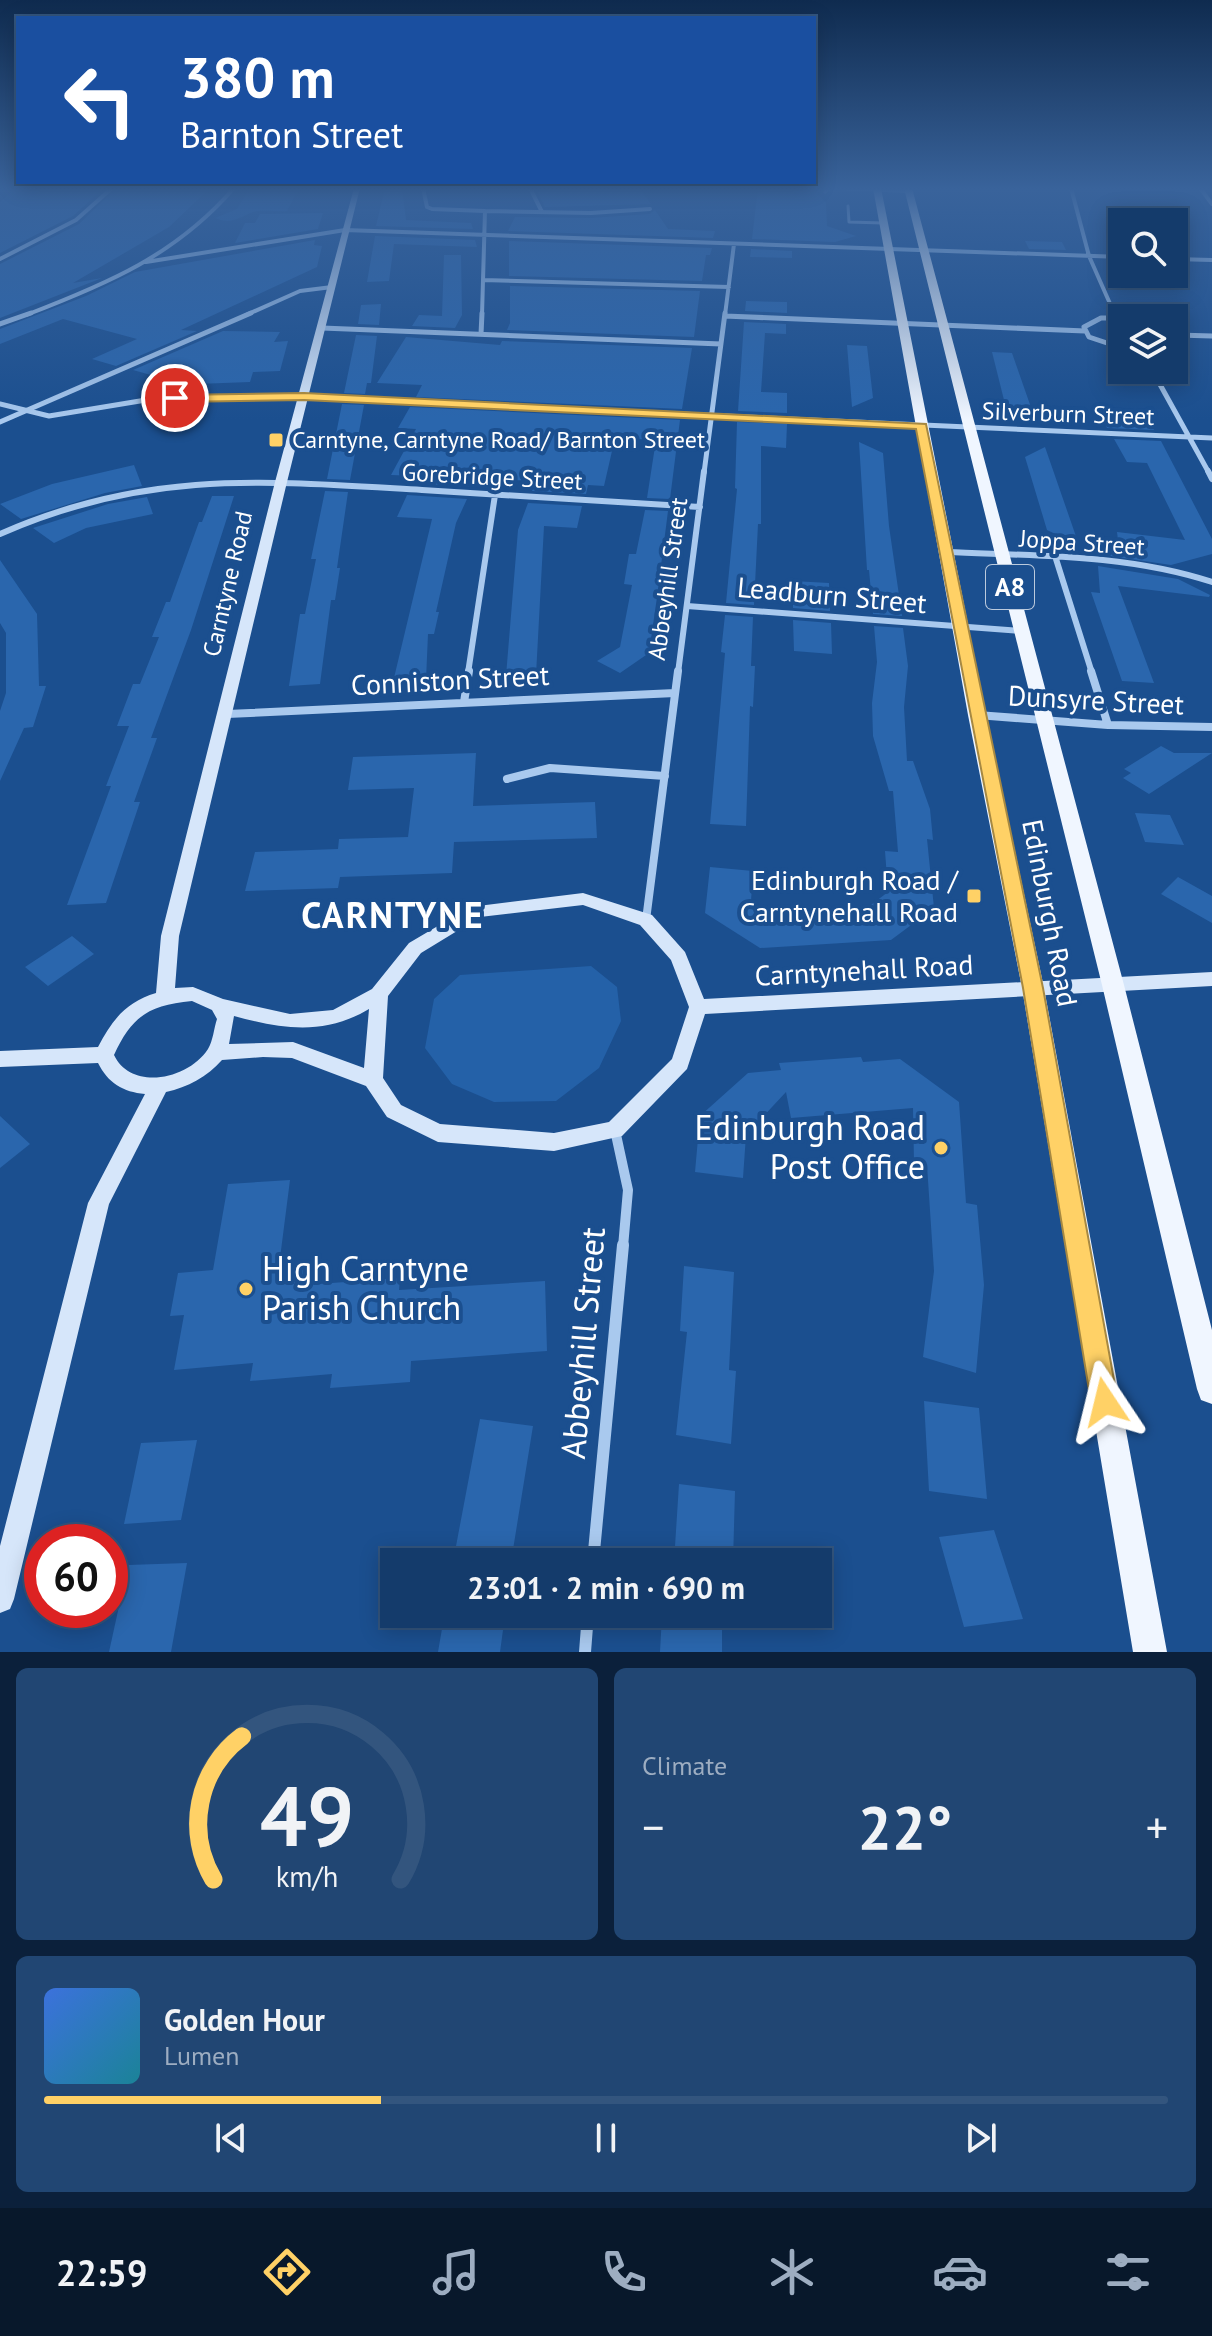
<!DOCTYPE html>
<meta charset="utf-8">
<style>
:root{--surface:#143b6b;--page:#214673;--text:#f1f3f6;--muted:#9dadc1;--line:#33557e;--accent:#ffd166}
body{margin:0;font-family:"PT Sans",sans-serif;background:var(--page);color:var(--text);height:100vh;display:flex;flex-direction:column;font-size:30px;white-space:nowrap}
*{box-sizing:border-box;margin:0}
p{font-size:26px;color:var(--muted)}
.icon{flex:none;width:44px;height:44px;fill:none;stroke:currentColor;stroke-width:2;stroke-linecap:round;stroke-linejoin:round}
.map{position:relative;height:1652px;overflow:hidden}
.panel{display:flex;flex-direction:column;gap:16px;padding:16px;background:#0b203b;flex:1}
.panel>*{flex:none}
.banner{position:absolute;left:16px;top:16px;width:800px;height:168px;border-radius:0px;box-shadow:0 4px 20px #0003,0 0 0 2px var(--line);background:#1a4fa0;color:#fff;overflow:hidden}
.controls{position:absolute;left:1108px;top:208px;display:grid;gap:16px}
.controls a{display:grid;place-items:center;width:80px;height:80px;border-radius:0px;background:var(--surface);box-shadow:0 4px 20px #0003,0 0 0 2px var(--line);font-size:40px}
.speed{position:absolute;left:24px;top:1524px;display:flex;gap:16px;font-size:40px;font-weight:700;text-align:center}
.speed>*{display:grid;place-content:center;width:104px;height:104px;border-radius:50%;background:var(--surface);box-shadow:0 4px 20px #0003,0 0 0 2px var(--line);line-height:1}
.speed .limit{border:12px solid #d22;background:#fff;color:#111}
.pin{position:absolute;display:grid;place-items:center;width:68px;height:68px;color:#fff;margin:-34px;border:4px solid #fff;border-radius:50%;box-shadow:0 2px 8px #0007}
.me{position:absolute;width:88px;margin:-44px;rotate:350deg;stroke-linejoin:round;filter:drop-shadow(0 0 6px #0008)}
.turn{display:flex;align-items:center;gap:28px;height:168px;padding:0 32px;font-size:36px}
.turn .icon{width:104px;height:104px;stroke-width:2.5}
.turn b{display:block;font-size:56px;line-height:68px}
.big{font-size:60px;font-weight:800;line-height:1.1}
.panel .tile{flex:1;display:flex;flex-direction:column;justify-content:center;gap:12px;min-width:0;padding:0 28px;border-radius:12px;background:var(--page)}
.panel .dial{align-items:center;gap:0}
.dial svg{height:208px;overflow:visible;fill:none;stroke:var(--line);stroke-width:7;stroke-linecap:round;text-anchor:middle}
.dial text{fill:var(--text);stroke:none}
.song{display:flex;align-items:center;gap:24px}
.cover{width:96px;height:96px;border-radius:12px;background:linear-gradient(135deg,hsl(220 70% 55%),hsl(190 70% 35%))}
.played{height:8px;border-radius:4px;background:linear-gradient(90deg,var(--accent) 30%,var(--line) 30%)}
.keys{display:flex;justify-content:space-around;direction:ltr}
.heat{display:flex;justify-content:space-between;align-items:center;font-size:44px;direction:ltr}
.panel .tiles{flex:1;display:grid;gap:16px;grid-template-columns:1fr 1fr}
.tile:last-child{grid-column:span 2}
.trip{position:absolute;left:380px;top:1548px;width:452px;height:80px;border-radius:0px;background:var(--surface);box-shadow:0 4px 20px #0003,0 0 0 2px var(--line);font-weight:800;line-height:80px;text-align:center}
.dock{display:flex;height:128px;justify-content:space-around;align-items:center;background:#08182b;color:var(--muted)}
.dock .icon{width:56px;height:56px}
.dock .current{color:var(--accent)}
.dock b{font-size:36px;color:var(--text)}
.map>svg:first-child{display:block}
.green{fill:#2461a8}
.building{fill:#2a66ad}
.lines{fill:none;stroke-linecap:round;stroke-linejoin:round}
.lane{stroke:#a9c9ee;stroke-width:3}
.street-far5{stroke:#a9c9ee;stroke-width:4}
.street-far4{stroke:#a9c9ee;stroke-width:5}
.street-far3{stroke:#a9c9ee;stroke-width:6}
.street-far2{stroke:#a9c9ee;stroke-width:8}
.street-far1{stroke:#a9c9ee;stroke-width:10}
.street{stroke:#a9c9ee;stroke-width:12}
.secondary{fill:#d6e6fa;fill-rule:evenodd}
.primary{fill:#f0f6ff;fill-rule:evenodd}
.route{fill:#ffd166;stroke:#a68842;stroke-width:2}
.poi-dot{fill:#ffd166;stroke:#1b4f8f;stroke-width:3}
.labels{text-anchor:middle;stroke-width:8;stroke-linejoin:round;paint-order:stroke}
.far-street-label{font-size:24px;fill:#fff;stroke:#1b4f8f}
.far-poi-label{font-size:24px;fill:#fff;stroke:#1b4f8f;text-anchor:start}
.shield{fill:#1b4f8f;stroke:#bbcadd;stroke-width:2}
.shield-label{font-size:26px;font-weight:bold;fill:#fff}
.street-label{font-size:28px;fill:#fff;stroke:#1b4f8f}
.poi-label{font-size:28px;fill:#fff;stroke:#1b4f8f;text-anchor:end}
.near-poi-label{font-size:34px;fill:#fff;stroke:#1b4f8f;text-anchor:end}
.near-street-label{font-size:34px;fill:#fff;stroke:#1b4f8f}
.district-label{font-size:36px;font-weight:bold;letter-spacing:2px;fill:#fff;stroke:#1b4f8f}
</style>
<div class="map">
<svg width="1212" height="1652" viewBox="0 0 1212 1652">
<rect width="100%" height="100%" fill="#1b4f8f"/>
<path class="green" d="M250 188H299L287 211C278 212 262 209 253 212 238 218 231 225 215 218L237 209Z
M591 966 617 987 621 1021 599 1068 556 1101 494 1102 452 1084 425 1048 434 999 460 975Z"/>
<path class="building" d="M16 188H104L73 216 0 253V202Z
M117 188H210L169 227 73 283 102 278 0 318V264L79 224Z
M385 188H402L406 220 471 223 473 229 376 226Z
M583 188H639L651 204 545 207 537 191Z
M758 188H812L826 203 827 226 856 236 835 242 752 239Z
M655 210 668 229 715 231 713 238 508 231 515 217 591 218 650 214Z
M323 213 318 229 235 243 245 223H255L260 214Z
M375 236 475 240 477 247 394 244 389 281 367 282Z
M315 240 314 245 322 246 317 267 181 330 197 331 116 366 92 359 137 339 63 319 0 344V329L86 296 135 272Z
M509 241 712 248 710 255H706L702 281 509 276Z
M1025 241 1062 242 1066 250 1029 249Z
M751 249 792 251V258L750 257Z
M444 255H461L462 315 455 328 412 326 419 315 442 316Z
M510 286 700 291 694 337 507 330 510 323Z
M746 301 787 302V313L745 311Z
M381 304 379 325 358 324 361 305Z
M744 322 786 324V334L765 333 761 392 787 393V413L738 411Z
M223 331 280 332 274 342 288 341 280 371 253 372 250 382 197 384V388L133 370Z
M356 335 377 336 371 383H367L365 394 344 393Z
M406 337 500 345 502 341 692 348 682 409 416 397 422 385 377 383Z
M847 345 867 346 873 398 852 407Z
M992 352 1012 353 1034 416 1005 404Z
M342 404 364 405 350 480 327 479Z
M410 407 680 420 670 499 647 498 656 440 615 438 604 486 588 485 586 494 532 491 535 481 475 478 471 487 413 483 417 476 391 475 416 429 398 428Z
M1099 410 1141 411 1154 430 1107 428Z
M737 422 787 424 786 448 761 446V524H758L754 605 726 603 737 489 735 488Z
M1114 439 1161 441 1212 539V554L1171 565 1097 554 1096 537 1119 548 1117 532 1185 540 1147 463 1127 462Z
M859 442 883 453 889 526 902 616 873 614 869 570H867Z
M1045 447 1079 545 1047 530 1025 457Z
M134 465 142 486 105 493 21 519 0 504 52 484Z
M325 491 348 492 337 568H340L335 600H331L320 684 289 686 300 614H305L316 559H311Z
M407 495 467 499 456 523 436 612H439L434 634H428L426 680 393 682 432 519 397 517Z
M212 496H234L191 630 151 738H157L134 802H140L106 903 67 905 111 786H106L129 726H117L133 684H140L159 637H152L166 602H170L199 522H202Z
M147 497 153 514 86 528 54 543 33 528 108 504Z
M528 503 582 506 577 528 544 526 536 675 506 676 518 530Z
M645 510 668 511 657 597 649 653 620 673 597 661 620 647 632 585 624 584 629 554H636Z
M0 560 37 614 39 686H46L33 727 24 728 0 781V711L6 693V633L0 623Z
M1098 566 1178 579 1210 595 1209 597 1118 586 1154 683 1122 681 1091 592 1100 593Z
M793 581 829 583 830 611 793 608Z
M725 615 753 617 751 666H755L753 707 750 706 746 826 710 824 725 653 721 652Z
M793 620 831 623 832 654 794 651Z
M874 626 903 628 908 666 904 707 907 761H913L930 809 933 840 927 839 934 908 891 940 760 948 705 913 710 867 753 871 751 901 770 913 867 908 888 892 885 851 898 852 893 791H889L873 736 872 703 877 662Z
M1161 746 1174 753H1212L1149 794 1123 778 1131 773 1124 769Z
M476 753 473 806 595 802 597 838 454 842 452 873 340 877 338 888 245 891 255 852 338 849 339 839 408 837 414 788 348 790 353 757Z
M1135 813 1170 815 1184 845 1145 842Z
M1178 877 1212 896V923L1161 894Z
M72 936 94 954 48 986 25 967Z
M861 1057 863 1062 900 1059 959 1102 966 1203 977 1205 984 1285 976 1373 923 1357 934 1271 927 1165 914 1163 913 1108 791 1118 786 1092 746 1135 743 1178 695 1172 700 1116 748 1073 781 1070 779 1063Z
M0 1116 30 1144 0 1168Z
M290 1180 279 1266 320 1263 318 1284 400 1278 399 1290 545 1281 547 1351 411 1361 410 1382 330 1388 332 1374 250 1381 253 1363 174 1370 184 1315 170 1316 178 1273 213 1270 228 1184Z
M684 1266 734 1272 729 1370 736 1371 731 1444 676 1435 687 1332 680 1331Z
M924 1401 979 1408 987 1499 929 1491Z
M480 1419 533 1426 511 1562H453Z
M197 1440 181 1520 124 1524 141 1443Z
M679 1484 735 1491 733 1562H674Z
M994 1530 1023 1619 964 1627 939 1537Z
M187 1563 171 1652H109L128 1565Z
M662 1615 722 1622V1652H660Z
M443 1623 503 1630 500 1652H438Z"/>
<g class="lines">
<path class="lane" d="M825 192 830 188
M848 206 849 222 883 223"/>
<path class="street-far5" d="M423 188 427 207 432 209 485 211
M530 188 542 212
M839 188 908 191
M1071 188 1089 256 1115 315
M1200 188 1212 204
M0 259 76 220 112 188
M1174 259 1212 260
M146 262 345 230 1122 257
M483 280 729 287
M26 315C107 284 176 255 234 188
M246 315 300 291 332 287
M482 315 485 211 591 213 650 209
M725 315 734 244"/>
<path class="street-far4" d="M1114 313 1116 316
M725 316 1085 331
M0 324 31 313
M322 328 721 344
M481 334 482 313
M1177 335 1212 336
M1122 348 1089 337 1084 327 1101 318H1135
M1152 370 1209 473
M0 404 49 416 152 399 304 397 1212 438
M0 422 251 313
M704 473 725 313"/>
<path class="street-far3" d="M1208 471 1212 479
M0 534C147 469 267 481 422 490 515 496 607 501 700 507
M947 552C1036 556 1126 554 1212 582
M1056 559 1092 673
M687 606 1022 631
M468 673 495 495
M678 673 704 471"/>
<path class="street-far2" d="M1091 671 1108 725
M464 702 469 671
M227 714 675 693
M977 715 1108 725 1212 727
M507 779 550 768 665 776
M646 920 678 671"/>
<path class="street-far1" d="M615 1130 628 1190 623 1247"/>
<path class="street" d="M593 1562 623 1245
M585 1652 588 1614"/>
<path class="secondary" d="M354 188H360L287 482 179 936 175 988 193 987 223 999 290 1014 333 1010 372 989 409 943 470 907 583 893 652 915 685 952 704 999 1212 972V986L705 1014 687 1069 622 1136 554 1151 438 1142 387 1117 366 1086 292 1058 263 1057 222 1060C207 1077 188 1087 166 1092L109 1204 14 1599 10 1609 0 1613V1546L88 1203 145 1094C123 1092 108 1083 98 1063L0 1067V1051L98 1047C112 1020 126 1002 156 993L161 936 275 482ZM583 905 640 925 671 960 689 1007 672 1059 609 1122 554 1133 440 1124 401 1105 383 1078 388 996 421 953 480 917ZM192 1001 212 1010 217 1019C214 1028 213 1041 208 1049 188 1080 131 1091 114 1055 132 1016 149 1005 192 1001ZM369 1009 364 1068 293 1042 229 1044 234 1016C282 1029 324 1036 369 1009Z"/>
<path class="primary" d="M873 188H881L986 715 1044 988 1167 1652H1133L1022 988 968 715Z
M904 188H912L1124 985 1212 1330V1404L1201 1400 1197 1389 1102 985Z"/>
</g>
<linearGradient id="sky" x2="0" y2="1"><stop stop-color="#0f2b4f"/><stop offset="0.45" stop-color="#39639b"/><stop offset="1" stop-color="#39639b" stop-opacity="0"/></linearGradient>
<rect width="1212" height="420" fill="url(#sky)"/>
<path class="route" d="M304 393 926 424 1043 988 1118 1402 1114 1412 1105 1416 1095 1412 1091 1402 1023 988 916 429 304 400 175 402 169 398 175 395Z"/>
<g class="poi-dot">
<rect x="268" y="432" width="16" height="16" rx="4"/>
<rect x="966" y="888" width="16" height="16" rx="4"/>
<circle cx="941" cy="1148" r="8"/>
<circle cx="246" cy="1289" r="8"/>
</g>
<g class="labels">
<g class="far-street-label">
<text transform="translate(1068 414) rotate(2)" y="8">Silverburn Street</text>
<text transform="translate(492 477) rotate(3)" y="8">Gorebridge Street</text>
<text transform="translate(1082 543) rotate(4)" y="8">Joppa Street</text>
<text transform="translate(668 579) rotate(-82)" y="8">Abbeyhill Street</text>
<text transform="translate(228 584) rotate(-77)" y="8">Carntyne Road</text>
</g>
<g class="far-poi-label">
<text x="292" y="448">Carntyne, Carntyne Road/ Barnton Street</text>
</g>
<rect class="shield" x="986" y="565" width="48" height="44" rx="6"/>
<g class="shield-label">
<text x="1010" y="596">A8</text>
</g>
<g class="street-label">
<text transform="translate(832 595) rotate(5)" y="10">Leadburn Street</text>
<text transform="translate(450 680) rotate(-3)" y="10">Conniston Street</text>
<text transform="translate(1096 700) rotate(3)" y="10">Dunsyre Street</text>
<text transform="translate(1050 913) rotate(79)" y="10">Edinburgh Road</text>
<text transform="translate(864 970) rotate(-3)" y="10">Carntynehall Road</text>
</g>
<g class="poi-label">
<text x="958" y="890">Edinburgh Road /<tspan x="958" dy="32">Carntynehall Road</tspan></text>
</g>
<g class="near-poi-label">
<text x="925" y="1140">Edinburgh Road<tspan x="925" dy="39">Post Office</tspan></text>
<text x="262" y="1281" text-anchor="start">High Carntyne<tspan x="262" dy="39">Parish Church</tspan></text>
</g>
<g class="near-street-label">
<text transform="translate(583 1343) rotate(-85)" y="12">Abbeyhill Street</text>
</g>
<g class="district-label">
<text x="393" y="928">CARNTYNE</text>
</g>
</g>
</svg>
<div class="controls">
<a><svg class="icon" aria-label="search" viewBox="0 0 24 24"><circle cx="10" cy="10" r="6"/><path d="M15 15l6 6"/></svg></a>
<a><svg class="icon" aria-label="layers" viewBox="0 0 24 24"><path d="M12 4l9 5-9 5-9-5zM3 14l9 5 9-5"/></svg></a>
</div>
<div class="speed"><div class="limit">60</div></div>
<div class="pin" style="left:175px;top:398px;background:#d93025"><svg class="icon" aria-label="arrive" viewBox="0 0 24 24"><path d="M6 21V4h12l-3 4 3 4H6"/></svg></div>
<svg class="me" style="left:1105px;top:1402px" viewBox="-20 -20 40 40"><path d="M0-17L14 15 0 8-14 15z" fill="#ffd166" stroke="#fff" stroke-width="4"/></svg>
<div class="trip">23:01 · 2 min · 690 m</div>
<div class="banner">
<div class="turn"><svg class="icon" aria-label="left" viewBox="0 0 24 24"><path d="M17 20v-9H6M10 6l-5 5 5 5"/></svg><div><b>380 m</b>Barnton Street</div></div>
</div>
</div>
<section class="panel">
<div class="tiles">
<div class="tile dial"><svg viewBox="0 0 100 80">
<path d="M14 69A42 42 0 1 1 86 69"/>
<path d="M14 69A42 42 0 0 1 25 14" stroke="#ffd166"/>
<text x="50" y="56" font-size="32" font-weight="700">49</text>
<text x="50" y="72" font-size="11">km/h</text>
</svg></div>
<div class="tile"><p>Climate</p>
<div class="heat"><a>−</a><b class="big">22°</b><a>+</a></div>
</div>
<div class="tile">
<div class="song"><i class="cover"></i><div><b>Golden Hour</b><p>Lumen</p></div></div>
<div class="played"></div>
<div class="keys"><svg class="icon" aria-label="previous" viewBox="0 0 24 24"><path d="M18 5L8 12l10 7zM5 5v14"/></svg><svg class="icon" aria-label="pause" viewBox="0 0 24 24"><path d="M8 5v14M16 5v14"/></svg><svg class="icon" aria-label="next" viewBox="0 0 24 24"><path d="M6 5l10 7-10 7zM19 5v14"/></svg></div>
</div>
</div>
</section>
<nav class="dock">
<b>22:59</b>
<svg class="icon current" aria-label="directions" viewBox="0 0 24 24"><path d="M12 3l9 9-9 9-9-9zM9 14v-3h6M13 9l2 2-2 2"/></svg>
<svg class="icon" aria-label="music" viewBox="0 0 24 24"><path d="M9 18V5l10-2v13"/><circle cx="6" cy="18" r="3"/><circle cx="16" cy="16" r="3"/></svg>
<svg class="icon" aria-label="phone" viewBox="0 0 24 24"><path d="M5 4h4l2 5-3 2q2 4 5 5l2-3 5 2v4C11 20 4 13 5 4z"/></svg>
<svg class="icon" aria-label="climate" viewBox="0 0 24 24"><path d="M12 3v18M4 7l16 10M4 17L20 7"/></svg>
<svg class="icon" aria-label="car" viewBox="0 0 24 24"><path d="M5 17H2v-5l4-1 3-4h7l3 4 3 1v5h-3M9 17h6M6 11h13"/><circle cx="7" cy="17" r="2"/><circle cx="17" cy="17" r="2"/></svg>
<svg class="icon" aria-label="filters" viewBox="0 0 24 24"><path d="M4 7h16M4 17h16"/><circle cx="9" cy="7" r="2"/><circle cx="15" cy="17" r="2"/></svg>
</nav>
